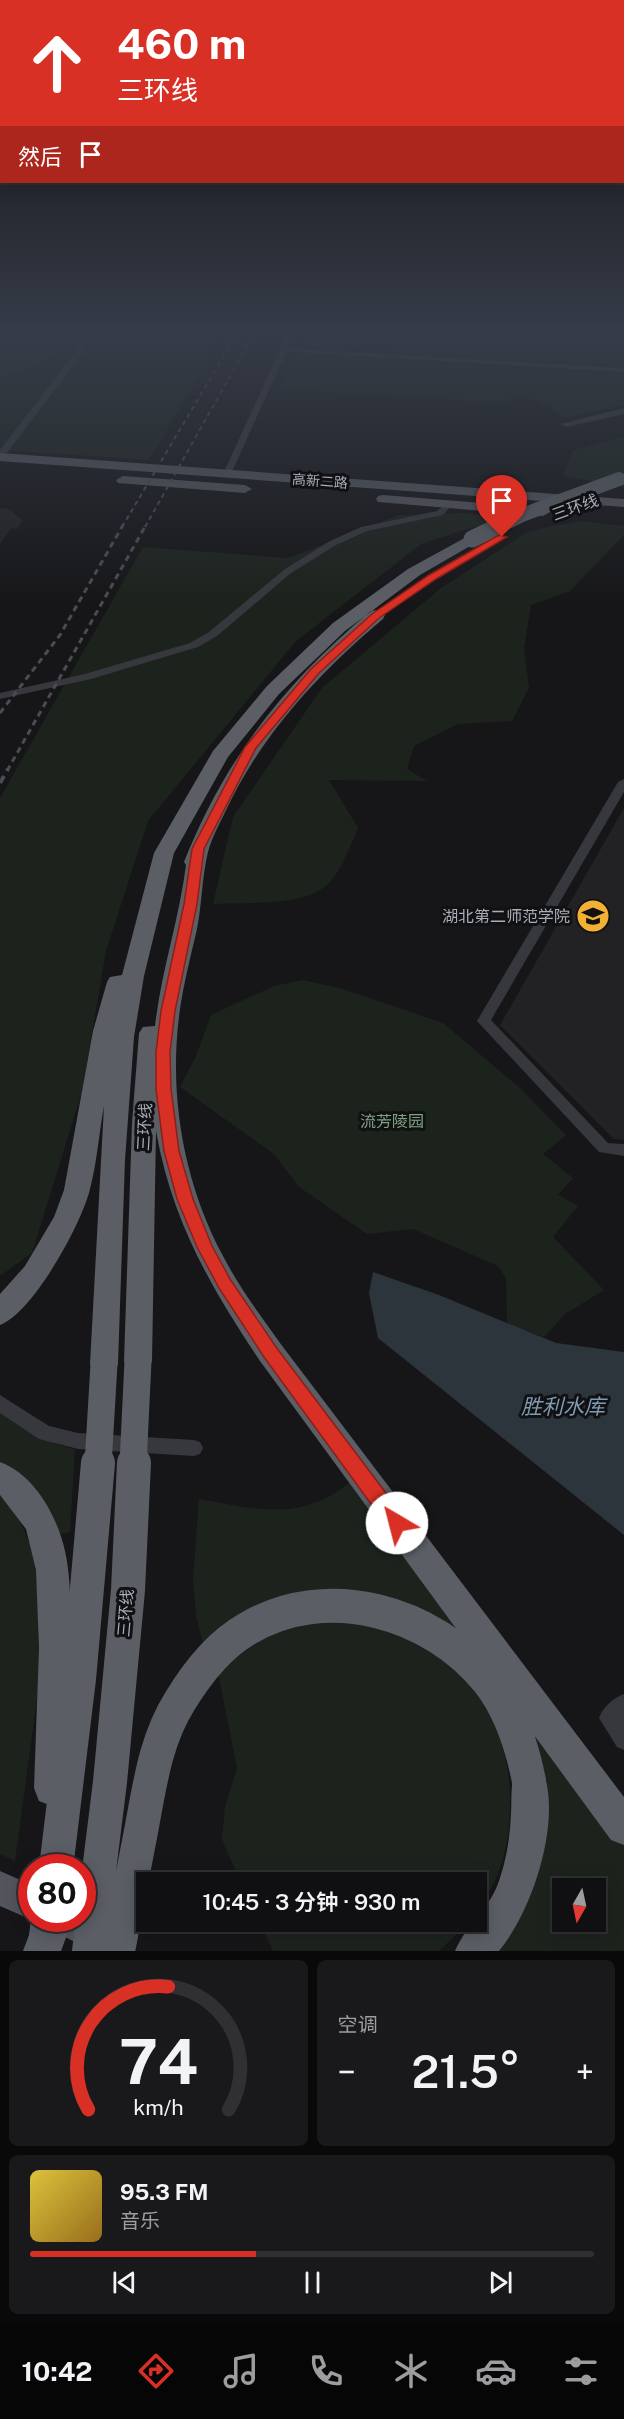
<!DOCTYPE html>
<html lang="zh">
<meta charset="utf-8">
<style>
:root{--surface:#101012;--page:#19191b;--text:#f1f3f6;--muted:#9c9d9f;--line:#303032;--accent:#d93025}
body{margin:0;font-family:"Public Sans","Noto Sans SC",sans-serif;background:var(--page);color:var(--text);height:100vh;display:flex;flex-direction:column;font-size:22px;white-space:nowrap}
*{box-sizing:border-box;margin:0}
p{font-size:20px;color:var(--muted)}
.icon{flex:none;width:33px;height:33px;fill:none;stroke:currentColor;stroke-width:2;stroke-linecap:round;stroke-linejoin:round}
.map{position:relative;height:1951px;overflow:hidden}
.side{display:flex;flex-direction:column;gap:9px;padding:9px;background:#09090a;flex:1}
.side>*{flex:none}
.top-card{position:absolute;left:0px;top:0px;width:624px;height:183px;box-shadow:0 3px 15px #0003,0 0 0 2px var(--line);background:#d93025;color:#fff;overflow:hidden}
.needle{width:39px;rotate:189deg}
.tools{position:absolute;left:552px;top:1878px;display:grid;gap:12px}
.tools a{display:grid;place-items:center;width:54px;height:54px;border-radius:0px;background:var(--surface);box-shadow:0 3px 15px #0003,0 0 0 2px var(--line);font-size:30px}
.speed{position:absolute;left:18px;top:1854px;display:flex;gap:12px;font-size:30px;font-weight:700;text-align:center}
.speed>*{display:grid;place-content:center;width:78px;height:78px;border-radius:50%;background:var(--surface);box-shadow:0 3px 15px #0003,0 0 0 2px var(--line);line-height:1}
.speed .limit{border:9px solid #d22;background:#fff;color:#111}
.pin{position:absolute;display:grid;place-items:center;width:51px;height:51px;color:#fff;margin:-62px -26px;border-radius:50% 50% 50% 0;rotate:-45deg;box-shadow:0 0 6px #0007}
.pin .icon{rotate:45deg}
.me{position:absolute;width:66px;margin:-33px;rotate:323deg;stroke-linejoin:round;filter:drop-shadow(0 0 4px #0008)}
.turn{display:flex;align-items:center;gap:21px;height:126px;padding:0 18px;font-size:27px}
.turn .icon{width:78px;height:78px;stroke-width:2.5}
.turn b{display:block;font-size:42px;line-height:51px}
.then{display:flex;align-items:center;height:57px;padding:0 18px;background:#0003;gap:12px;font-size:22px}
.big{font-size:45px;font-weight:600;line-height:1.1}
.side .tile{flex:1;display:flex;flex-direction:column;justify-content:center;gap:9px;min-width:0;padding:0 21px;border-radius:9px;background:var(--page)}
.side .dial{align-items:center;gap:0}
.dial svg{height:156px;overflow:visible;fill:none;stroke:var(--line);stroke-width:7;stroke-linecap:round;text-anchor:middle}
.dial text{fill:var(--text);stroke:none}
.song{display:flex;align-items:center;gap:18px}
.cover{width:72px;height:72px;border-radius:9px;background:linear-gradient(135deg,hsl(50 70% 55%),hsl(40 70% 35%))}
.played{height:6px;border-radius:3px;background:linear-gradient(90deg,var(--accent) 40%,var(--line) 40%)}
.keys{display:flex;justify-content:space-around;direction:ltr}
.heat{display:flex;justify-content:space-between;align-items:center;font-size:33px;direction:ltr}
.side .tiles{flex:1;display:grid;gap:9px;grid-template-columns:1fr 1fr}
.tile:last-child{grid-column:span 2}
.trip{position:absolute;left:136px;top:1872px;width:351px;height:60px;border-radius:0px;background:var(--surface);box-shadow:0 3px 15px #0003,0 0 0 2px var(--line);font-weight:600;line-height:60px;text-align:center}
.tabs{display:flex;height:96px;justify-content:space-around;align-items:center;background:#060607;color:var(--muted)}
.tabs .icon{width:42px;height:42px}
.tabs .selected{color:var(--accent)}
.tabs b{font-size:27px;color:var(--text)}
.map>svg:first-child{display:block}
.built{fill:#222225}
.green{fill:#1c231d;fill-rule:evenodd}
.water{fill:#2c353c}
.building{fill:#29292c;stroke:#303034;stroke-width:1.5}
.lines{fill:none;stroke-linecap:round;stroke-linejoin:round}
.minor{fill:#37383d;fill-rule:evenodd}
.tertiary{fill:#37383d;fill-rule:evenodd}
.primary{fill:#53555c;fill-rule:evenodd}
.trunk{fill:#5b5e65;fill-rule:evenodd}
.rail-far2{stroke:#4a4c52;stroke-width:2;stroke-dasharray:4.5 4;stroke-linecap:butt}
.rail-far1{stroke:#4a4c52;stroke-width:3;stroke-dasharray:6 4.5;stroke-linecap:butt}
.rail{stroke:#4a4c52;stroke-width:4;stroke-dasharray:8 6;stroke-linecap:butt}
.trunk-bridge-far3{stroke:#5b5e65;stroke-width:14}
.trunk-bridge-far2{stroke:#5b5e65;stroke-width:17}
.trunk-bridge-far1{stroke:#5b5e65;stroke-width:27}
.trunk-bridge{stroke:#5b5e65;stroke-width:34}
.route{fill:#d93025;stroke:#8d1f18;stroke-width:1.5}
.labels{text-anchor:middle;stroke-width:6;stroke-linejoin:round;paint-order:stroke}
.far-street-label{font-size:14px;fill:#a8adb8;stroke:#111113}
.street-label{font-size:16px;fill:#a8adb8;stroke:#111113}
.poi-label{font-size:16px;fill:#a8adb8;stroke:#111113;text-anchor:end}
.park-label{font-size:16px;fill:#7fa381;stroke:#111113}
.near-water-label{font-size:21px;font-style:italic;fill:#7f9bb3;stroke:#111113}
</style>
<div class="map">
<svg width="624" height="1951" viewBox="0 0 624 1951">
<rect width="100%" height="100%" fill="#161618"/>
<path class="built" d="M0 508 9 509 23 520 17 529 11 528 0 544Z
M624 808V1140L614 1139 500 1025Z"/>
<path class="green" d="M0 332H226L149 460 0 450Z
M303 332H624V366L306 347 298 344Z
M300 354 624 374V405L566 418 536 400 511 398 509 403 278 389 293 356Z
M624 436V487L563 476 572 451Z
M463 513 502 518 421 544 295 642 148 821 106 951 82 1092 32 1253 0 1276V798L143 547 288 558 399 515Z
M580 521 624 526V535L570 591 531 605 524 649 529 688 512 721 458 724 414 746 407 769 427 781 329 780 358 828C351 844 340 874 327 885 302 907 245 902 213 904L233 817 322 688 441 588 529 531Z
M303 980 343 989 443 1023 519 1087 566 1135 543 1154 573 1178 558 1195 578 1206 553 1237 604 1290 565 1314 544 1337 507 1324 506 1278 498 1266 413 1229 367 1234 299 1187 274 1154 180 1087 196 1056 211 1015 274 986Z
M0 1411C27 1430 42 1442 75 1449L70 1532 54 1535 0 1463Z
M356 1477 624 1840V1951H498L521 1714 386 1599 204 1648 196 1615 193 1579 199 1499C261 1510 305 1523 356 1477ZM562 1888H596V1922H562Z
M0 1495 19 1518 34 1555 38 1592 39 1684 15 1861 0 1854Z
M313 1621C331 1621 361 1618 377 1624 461 1653 513 1719 510 1809 509 1847 500 1880 477 1911V1882H241L222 1840 225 1807 237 1768 218 1673C249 1646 272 1631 313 1621Z
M259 1922H469L439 1951H273Z"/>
<path class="water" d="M373 1272 439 1295 556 1343 624 1352V1535L378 1338 369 1293Z"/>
<path class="building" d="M0 332H43L54 342V348L51 354 34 365 0 375Z"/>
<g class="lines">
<path class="minor" d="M74 332H82L86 341 84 351 3 458 0 459V450L76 351 78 341Z
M288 332H295L287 348 624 368V372L286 352 231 474 224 476 223 474Z
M448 502 452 505 443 515 367 531 336 545 291 573 217 636 198 647 91 679 0 699V693L85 674 190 643 209 632 285 569 330 541 361 527 437 511Z
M624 779V792L491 1020 608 1143 624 1144V1156L599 1152 477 1021 618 782Z
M0 1395 49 1426 78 1433 194 1440 200 1442 203 1448 200 1454 194 1456 78 1449 39 1439 0 1413Z
M624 1694V1750L617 1747 599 1718C603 1707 613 1698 624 1694Z"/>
<path class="tertiary" d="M624 408V414L566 427 561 424Z"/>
<path class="primary" d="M0 453 624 499V507L0 461Z
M123 476 245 485 252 489 245 493 118 483 116 480Z
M383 495 543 508 550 512 543 516 378 502 376 499 378 496Z
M0 1871 32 1885V1918H37L32 1920 0 1906Z
M82 1909 115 1924 120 1937 115 1950 93 1951 51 1930 46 1918H82Z"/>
<path class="trunk" d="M472 534 477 536 480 539 477 542 420 575 345 631 279 694 228 757 174 853 144 976 134 1037 125 1160 118 1364 114 1373 104 1376 94 1373 90 1364 104 1106C99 1133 97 1162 90 1189 82 1223 33 1313 0 1325V1294L25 1266 54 1217 64 1190 93 1031 107 982 110 977 122 975 154 853 213 751 267 686 333 623 408 569Z
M377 610 385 615 383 619C320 672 264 732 228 806 221 821 212 837 208 852 202 876 202 904 197 929 191 955 184 982 180 1009 168 1093 183 1181 223 1256 239 1287 260 1315 280 1343L624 1797V1845L611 1840 260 1361C210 1286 172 1221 156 1131L152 1361 148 1370 138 1373 128 1370 124 1361 132 1123 139 1033 143 1027 155 1026C161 972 179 920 186 865L184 862C225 759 285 682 371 611Z
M0 1462C35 1475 57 1516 65 1551 70 1573 70 1596 71 1619 73 1675 71 1732 70 1788L65 1801 52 1806 39 1801 34 1788 39 1648 36 1570 26 1529 0 1495Z
M529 1763 542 1768C563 1819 533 1910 499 1951H455C467 1923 490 1910 500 1878 507 1857 510 1836 511 1814 512 1798 510 1784 516 1768Z
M32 1912V1918H67V1935L61 1951H23L29 1935Z"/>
<path class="rail-far2" d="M122 527 238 332
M145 527 255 332"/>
<path class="rail-far1" d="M0 713 60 635 123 525
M7 771 146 525"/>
<path class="rail" d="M0 783 8 769"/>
<path class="trunk-bridge-far3" d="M498 527 522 515 619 479"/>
<path class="trunk-bridge-far2" d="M472 539 501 525"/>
<path class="trunk-bridge-far1" d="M98 1465 104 1364
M133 1465 138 1361"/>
<path class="trunk-bridge" d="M56 1868 79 1679 98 1463
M89 1951 110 1782 128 1590 134 1463
M118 1951C126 1909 134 1868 142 1826 150 1783 156 1739 180 1701 197 1673 219 1645 247 1629 327 1581 433 1612 488 1681 511 1710 522 1746 529 1781"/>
</g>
<linearGradient id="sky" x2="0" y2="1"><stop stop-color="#0c0c0d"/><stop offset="0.55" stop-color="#363c48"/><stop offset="1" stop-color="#363c48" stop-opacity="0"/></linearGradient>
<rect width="624" height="605" fill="url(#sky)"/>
<path class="route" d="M499 535 507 537 436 579 379 618 319 673 256 748 204 849 197 904 175 1011 170 1052 171 1089 179 1151 193 1199 212 1246 230 1279 276 1347 404 1517 407 1523 404 1530 397 1532 390 1530 264 1357 219 1288 197 1247 177 1199 164 1151 156 1089V1052L161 1011 184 904 192 849 245 747 311 669 372 614 429 575Z"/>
<defs>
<g id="university-disc" transform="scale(1.725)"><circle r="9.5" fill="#f2b134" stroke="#111113"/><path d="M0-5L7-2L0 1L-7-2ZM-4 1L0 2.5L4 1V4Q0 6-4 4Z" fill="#111"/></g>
</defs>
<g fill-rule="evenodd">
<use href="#university-disc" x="593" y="916"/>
</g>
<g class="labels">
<g class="far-street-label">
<text transform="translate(320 481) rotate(4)" y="5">高新二路</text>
</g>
<g class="street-label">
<text transform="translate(575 507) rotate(-20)" y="6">三环线</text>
<text transform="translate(144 1127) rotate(-87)" y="6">三环线</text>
<text transform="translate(125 1613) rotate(-85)" y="6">三环线</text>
</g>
<g class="poi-label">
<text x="570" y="922">湖北第二师范学院</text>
</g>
<g class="park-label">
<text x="392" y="1127">流芳陵园</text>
</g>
<g class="near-water-label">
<text x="563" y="1414">胜利水库</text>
</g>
</g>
</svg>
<div class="tools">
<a><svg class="needle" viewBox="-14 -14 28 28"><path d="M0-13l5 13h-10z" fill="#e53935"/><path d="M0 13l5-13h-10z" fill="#9c9d9f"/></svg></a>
</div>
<div class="speed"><div class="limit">80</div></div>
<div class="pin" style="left:502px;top:537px;background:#d93025"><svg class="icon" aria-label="arrive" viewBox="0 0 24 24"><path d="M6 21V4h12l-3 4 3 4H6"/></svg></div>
<svg class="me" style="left:397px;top:1523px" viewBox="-20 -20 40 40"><circle r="19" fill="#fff"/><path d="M0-13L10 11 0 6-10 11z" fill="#d93025"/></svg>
<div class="trip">10:45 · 3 分钟 · 930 m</div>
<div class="top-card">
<div class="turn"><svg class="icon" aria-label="ahead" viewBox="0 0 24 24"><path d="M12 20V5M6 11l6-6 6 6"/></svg><div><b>460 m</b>三环线</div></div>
<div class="then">然后<svg class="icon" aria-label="arrive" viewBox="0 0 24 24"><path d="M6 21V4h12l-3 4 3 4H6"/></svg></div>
</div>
</div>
<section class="side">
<div class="tiles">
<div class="tile dial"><svg viewBox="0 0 100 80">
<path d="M14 69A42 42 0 1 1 86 69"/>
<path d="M14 69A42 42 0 0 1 55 6" stroke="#d93025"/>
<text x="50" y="56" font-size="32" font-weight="700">74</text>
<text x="50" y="72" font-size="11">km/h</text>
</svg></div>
<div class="tile"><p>空调</p>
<div class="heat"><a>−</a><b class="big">21.5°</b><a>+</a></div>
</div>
<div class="tile">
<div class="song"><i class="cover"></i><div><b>95.3 FM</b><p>音乐</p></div></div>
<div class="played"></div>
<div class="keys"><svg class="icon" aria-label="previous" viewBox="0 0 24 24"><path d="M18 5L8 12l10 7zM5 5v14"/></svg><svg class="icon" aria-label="pause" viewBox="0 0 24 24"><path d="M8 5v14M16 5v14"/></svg><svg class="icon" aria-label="next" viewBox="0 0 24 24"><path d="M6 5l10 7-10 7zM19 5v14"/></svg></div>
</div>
</div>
</section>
<nav class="tabs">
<b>10:42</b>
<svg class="icon selected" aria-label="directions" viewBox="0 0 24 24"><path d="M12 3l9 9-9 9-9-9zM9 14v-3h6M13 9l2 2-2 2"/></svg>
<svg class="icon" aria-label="music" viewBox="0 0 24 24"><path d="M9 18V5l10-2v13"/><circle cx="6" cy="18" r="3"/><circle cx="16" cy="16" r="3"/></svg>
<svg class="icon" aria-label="phone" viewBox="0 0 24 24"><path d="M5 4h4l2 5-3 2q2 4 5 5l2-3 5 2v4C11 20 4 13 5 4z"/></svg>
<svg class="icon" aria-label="climate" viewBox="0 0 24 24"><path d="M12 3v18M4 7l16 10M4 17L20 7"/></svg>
<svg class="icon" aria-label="car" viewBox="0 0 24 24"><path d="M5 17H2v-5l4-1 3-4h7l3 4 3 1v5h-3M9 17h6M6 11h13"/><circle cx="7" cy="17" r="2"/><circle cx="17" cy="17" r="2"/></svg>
<svg class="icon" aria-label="filters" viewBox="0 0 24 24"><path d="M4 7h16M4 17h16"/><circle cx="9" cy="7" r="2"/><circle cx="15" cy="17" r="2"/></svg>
</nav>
